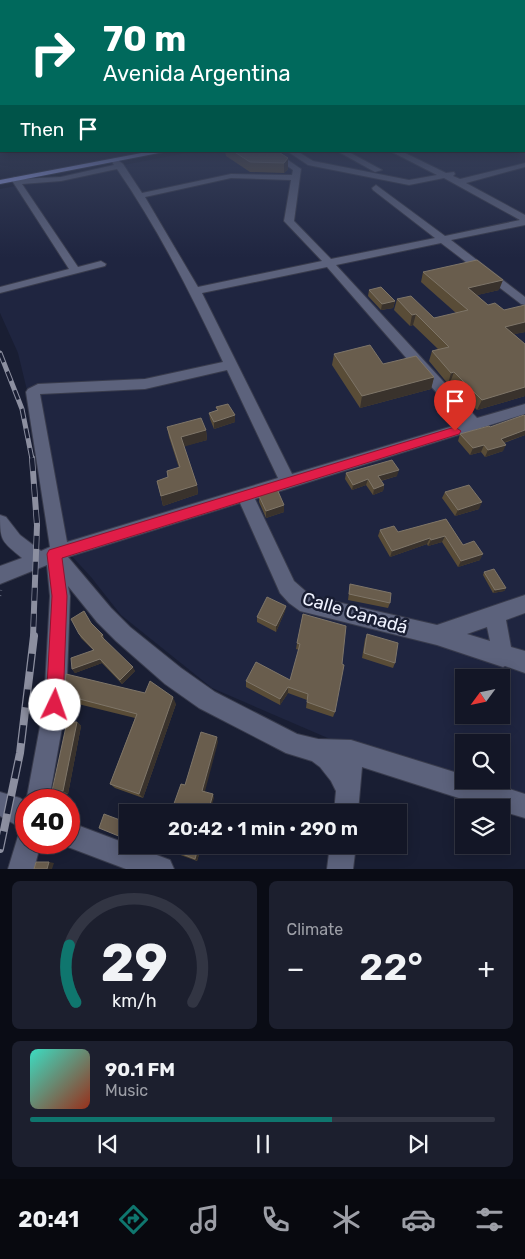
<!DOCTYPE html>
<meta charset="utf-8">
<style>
:root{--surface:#131626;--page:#1c1f2e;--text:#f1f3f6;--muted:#9d9fa7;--line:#323543;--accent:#0f766e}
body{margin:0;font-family:Rubik,sans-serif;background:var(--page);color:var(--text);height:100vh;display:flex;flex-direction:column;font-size:19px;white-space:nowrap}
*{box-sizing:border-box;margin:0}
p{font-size:16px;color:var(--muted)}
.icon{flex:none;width:28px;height:28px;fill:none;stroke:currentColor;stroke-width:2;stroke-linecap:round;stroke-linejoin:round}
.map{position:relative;height:869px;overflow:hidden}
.side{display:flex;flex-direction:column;gap:12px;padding:12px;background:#0a0c15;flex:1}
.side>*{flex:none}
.banner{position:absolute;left:0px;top:0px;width:525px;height:152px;box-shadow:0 2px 12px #0003,0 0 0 1px var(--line);background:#00695c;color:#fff;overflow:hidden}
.needle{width:32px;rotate:237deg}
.fabs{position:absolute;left:455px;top:669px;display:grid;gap:10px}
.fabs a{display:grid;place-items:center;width:55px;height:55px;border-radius:0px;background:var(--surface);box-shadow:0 2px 12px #0003,0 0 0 1px var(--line);font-size:25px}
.speed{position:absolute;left:15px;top:789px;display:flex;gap:10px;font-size:25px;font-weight:700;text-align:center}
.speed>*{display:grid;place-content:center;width:65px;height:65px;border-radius:50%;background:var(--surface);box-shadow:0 2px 12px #0003,0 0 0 1px var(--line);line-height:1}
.speed .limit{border:8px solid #d22;background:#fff;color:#111}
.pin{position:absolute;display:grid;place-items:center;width:42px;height:42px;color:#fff;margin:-51px -21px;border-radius:50% 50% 50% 0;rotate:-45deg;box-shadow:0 0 5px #0007}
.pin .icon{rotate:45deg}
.me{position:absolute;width:55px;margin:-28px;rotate:3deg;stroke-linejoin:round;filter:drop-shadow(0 0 4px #0008)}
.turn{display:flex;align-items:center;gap:18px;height:105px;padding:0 20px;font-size:22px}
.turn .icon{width:65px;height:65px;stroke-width:2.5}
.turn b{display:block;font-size:35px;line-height:42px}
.then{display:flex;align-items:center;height:48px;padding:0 20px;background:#0003;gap:10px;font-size:19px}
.big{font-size:38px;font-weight:600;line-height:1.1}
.side .tile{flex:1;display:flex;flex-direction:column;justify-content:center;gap:8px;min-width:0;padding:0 18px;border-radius:8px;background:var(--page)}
.side .dial{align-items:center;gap:0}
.dial svg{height:130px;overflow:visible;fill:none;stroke:var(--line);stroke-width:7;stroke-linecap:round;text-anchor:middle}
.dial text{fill:var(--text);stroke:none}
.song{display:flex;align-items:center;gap:15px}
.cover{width:60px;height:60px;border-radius:8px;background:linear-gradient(135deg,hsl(170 70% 55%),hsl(10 70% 35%))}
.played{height:5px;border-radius:2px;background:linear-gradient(90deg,var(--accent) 65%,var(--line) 65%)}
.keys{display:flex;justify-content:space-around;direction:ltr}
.heat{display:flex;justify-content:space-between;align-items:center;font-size:28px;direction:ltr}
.side .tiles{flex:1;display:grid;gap:12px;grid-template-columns:1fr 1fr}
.tile:last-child{grid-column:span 2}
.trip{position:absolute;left:119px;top:804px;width:288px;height:50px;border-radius:0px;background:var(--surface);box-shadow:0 2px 12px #0003,0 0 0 1px var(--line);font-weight:600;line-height:50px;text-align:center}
.tab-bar{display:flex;height:80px;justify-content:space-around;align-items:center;background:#08090f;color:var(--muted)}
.tab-bar .icon{width:35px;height:35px}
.tab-bar .on{color:var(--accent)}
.tab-bar b{font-size:22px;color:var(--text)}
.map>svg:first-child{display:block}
.built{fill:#1f2540;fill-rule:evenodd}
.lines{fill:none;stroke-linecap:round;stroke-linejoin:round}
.minor-casing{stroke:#383b4c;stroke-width:2}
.highway-casing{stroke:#383b4c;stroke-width:2}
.path{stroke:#606577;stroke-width:2.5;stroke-dasharray:1 4.5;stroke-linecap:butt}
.minor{fill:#5c627c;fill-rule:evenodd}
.highway{fill:#9faaf4;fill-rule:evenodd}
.rail-far2-casing{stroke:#8c8fa0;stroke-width:5}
.rail-far1-casing{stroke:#8c8fa0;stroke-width:6}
.rail-casing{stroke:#8c8fa0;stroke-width:8}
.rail-far2{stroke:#191e33;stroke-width:3;stroke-dasharray:10;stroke-linecap:butt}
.rail-far1{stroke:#191e33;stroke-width:4.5;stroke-dasharray:13;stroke-linecap:butt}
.rail{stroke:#191e33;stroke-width:5.5;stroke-dasharray:18;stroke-linecap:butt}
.wall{fill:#594c37}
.shaded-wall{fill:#39322c}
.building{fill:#695d4d;stroke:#7e7568}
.route{fill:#e11d48;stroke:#92132f}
.labels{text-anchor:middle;stroke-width:5;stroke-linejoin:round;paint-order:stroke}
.near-street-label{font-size:18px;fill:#eff2ff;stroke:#191e33}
</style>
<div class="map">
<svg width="525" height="869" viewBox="0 0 525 869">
<rect width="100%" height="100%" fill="#191e33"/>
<path class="built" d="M524 136H525V797L467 780H501V742H464V779L344 745 212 688 121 615 91 577 58 541 51 490 18 353 0 313V189L196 151H524ZM464 678H501V715H464Z"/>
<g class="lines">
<g class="minor-casing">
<path id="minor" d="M266 151H275L301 169 294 221 331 259 435 238 373 190 372 188 376 185 445 236 520 220 444 178 409 185 308 165 287 151H297L313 161 409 180 437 175 390 151H401L446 173 454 172 455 174 453 176 460 179 525 163V167L466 183 525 215V225L451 240 525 297V305L521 304 441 243 336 265 477 418 525 404V414L255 499 294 581 311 596 437 625 525 595V613L506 620 511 647 525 651V673L505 666 503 667 437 645 300 611 289 603 280 593 240 503 68 557 111 608 130 627 181 668 215 692 297 734 318 739 351 740 464 775V780H481L525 794V818L501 811V808H490L362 767 358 812H334L336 791 331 781 320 767 312 761 286 753 199 708 165 684 116 641 97 622 68 586 70 596 66 705 49 800H26V842H41L34 869H8L19 833 25 830 0 816V792L20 798 26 802 44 705 50 596 47 565 0 584V566L22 558C2 541 0 542 0 515L6 517 20 535 41 551 50 547 26 392 28 389 38 384 145 379 223 362C192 296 159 230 117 169L61 181 22 184 78 267 101 261 106 264 105 266 0 293V287L69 269 11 179 15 177 19 179 61 177 114 165 111 160 115 158 123 164 142 193 231 174 292 175 293 170ZM231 178 291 180 284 221 322 261 198 287 145 197ZM327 267 463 423 292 474 202 293ZM227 370 278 478 67 542 40 394 145 389ZM487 627 490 641 467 634Z
M337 151H347L382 170 375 172Z
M69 822 170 860 174 869H126L60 844 59 842H69Z
M330 845H356L353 869H327Z"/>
</g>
<g class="highway-casing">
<path id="highway" d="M152 151H169L0 184V180Z"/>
</g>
<path class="path" d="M0 596 1 590"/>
<use href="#minor" class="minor"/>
<use href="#highway" class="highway"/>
<g class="rail-far2-casing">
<path id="rail-far2" d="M0 353 22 409 32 459"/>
</g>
<g class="rail-far1-casing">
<path id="rail-far1" d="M32 458 37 525 33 637"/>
</g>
<g class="rail-casing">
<path id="rail" d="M0 849 20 753 34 636"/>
</g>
<use href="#rail-far2" class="rail-far2"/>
<use href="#rail-far1" class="rail-far1"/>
<use href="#rail" class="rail"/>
</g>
<path class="wall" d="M225 151H277L288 158V169L284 173 250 172 226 156Z
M423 272 499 290 477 295 488 305 525 332 514 334 525 344V396L477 410 450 383 448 384 429 361 432 351 438 349 413 325 410 326 394 310 397 299 434 318 456 313 421 282Z
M369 290 395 301 393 308 381 310 368 296Z
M334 354 383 364 434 377 431 389 360 408 332 365Z
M216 407 235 422 214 429 210 419 209 413 217 410Z
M167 427 206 430 207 440 184 446 197 485 198 494 163 506 157 481 168 477 179 468 169 437Z
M490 427 525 435 504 443 503 451 485 457 481 452 470 455 458 441 460 434Z
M346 473 397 476 381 481 384 485 383 491 373 495 366 485 352 490 345 479Z
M445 492 479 509 455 516 442 498Z
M259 496 284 505V512L266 518 259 502Z
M446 519 463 545 480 560 458 567 442 542 428 546 427 544 390 557 378 536 380 530 398 532Z
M484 572 506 588 504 591 493 593 483 575Z
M350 584 390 603 388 608 348 600Z
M286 606 285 611 276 632 257 622V617Z
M303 614 335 712 333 717 306 708 307 700 288 693 280 705 246 687V681L290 680 299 650 296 649 297 643Z
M91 624 103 635 104 639 135 671 122 684 102 663 75 673 72 669 93 650 81 638 79 634Z
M367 634 395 663 393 668 362 658 365 639Z
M145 693 176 704 143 798 115 788 110 784 135 718 70 702 64 695Z
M77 722 81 726 68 794H57L52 791Z
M174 845H202L197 861 175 853 172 850Z"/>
<path class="shaded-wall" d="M288 158V169L284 173V163Z
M503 280 499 290 465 298 468 288Z
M395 301 393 308 381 310 382 304Z
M416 314 413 325 410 326 412 315Z
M525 322V332L501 337 505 327Z
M454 372 450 383 448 384 451 373Z
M434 377 431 389 360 408 362 396Z
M525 387V396L477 410 482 400Z
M235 415V422L214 429V422Z
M206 430 207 440 183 447 181 437Z
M525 430V435L497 445 501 439Z
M484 445 481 452 470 455 473 448Z
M506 445 503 451 485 457 488 450Z
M399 470 397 476 376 482 378 476Z
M368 479 366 485 352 490 353 485Z
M197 485 198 494 163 506 161 496Z
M384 485 383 491 373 495 374 489Z
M482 502 479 509 455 516 458 510Z
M284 505V512L266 518V511Z
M445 536 442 542 428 546 431 540Z
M430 538 427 544 390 557 392 551Z
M483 554 480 560 458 567 461 561Z
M506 588 504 591 493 593 495 590Z
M286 606 285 611 276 632V626Z
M100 659 102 663 75 673 72 669Z
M133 667 135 671 122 684 120 680Z
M288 687V693L280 705V699Z
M173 697 176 704 143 798 139 794Z
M77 722 81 726 68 794 63 791Z
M217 737 218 742 204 795 202 791Z
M213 794 214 798 210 812H208Z
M199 845H202L197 861 195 859Z
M49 862 54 863 52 869H47Z"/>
<path class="building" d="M233 151H277L288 158 284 163 250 162Z
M477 260 503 280 468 288 488 305 495 303 504 310 525 305V322L505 327 525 344V387L482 400 454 372 451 373 432 351 449 347 416 314 412 315 397 299 411 296 434 318 468 310 423 272Z
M381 287 395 301 382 304 369 290Z
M370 345 383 364 416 356 434 377 362 396 334 354Z
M228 404 235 415 214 422 209 413 218 410 216 407Z
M524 415 525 416V430L501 439 506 445 488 450 484 445 473 448 460 434 489 426 490 427Z
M201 418 206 430 181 437 197 485 161 496 157 481 168 477 167 471 180 467 167 427Z
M392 460 399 470 378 476 384 485 374 489 368 479 353 485 346 473Z
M469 485 482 502 458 510 445 492Z
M277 489 284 505 266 511 259 496Z
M446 519 463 545 474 541 483 554 461 561 445 536 431 540 430 538 392 551 380 530 394 526 398 532Z
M494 569 506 588 495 590 484 572Z
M350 584 391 593 390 603 349 594Z
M267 597 286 606 276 626 257 617Z
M84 611 91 623 103 635 101 636 133 667 120 680 100 659 72 669 71 658 94 650 79 634 71 619Z
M303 614 346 626 342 664 344 665 335 712 307 702 308 694 288 687 280 699 246 681 256 662 290 680 300 644 297 643Z
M367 634 398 643 395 663 364 653Z
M66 674 145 693 150 681 173 697 139 794 110 784 137 714 64 695Z
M67 722H77L63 791H52Z
M201 732 217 737 202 791 213 794 208 812H171L181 784 185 785Z
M104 814 128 823V833L126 839 99 828Z
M174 845H199L195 859 172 850Z
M36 862H49L47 869H34Z"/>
<linearGradient id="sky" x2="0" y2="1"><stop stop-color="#0e101c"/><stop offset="0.53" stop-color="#38415b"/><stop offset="1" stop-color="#38415b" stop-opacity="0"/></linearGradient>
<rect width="525" height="258" fill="url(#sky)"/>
<path class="route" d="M455 427 461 431 459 434 62 558 67 596 63 705 61 711 55 713 49 711 46 705 52 596 47 554 49 550Z"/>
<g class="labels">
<g class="near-street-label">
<text transform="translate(355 613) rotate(16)" y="6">Calle Canadá</text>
</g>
</g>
</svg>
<div class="fabs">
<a><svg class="needle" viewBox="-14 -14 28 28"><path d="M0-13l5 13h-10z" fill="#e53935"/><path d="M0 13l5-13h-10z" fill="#9d9fa7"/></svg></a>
<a><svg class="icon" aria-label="search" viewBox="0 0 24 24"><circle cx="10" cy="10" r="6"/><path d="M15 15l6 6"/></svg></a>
<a><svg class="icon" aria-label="layers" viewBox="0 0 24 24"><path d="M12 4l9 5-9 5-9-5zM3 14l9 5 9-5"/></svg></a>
</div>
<div class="speed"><div class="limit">40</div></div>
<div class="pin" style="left:455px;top:431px;background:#d93025"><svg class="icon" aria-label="arrive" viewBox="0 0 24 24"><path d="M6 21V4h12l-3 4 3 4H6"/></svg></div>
<svg class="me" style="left:55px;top:705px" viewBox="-20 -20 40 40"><circle r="19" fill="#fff"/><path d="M0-13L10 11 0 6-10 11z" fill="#e11d48"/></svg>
<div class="trip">20:42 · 1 min · 290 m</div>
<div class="banner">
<div class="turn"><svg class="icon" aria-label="right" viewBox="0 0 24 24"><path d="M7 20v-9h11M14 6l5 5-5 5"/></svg><div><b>70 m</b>Avenida Argentina</div></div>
<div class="then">Then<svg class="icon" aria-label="arrive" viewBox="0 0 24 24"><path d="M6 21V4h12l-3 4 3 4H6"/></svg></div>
</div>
</div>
<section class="side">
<div class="tiles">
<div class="tile dial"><svg viewBox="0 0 100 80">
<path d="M14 69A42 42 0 1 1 86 69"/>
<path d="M14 69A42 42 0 0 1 10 34" stroke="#0f766e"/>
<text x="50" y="56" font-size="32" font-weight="700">29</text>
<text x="50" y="72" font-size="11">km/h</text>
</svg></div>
<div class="tile"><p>Climate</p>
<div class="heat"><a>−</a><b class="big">22°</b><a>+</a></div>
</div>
<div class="tile">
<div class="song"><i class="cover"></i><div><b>90.1 FM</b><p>Music</p></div></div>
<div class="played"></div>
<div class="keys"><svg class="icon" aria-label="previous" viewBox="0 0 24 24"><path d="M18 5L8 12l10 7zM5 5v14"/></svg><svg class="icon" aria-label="pause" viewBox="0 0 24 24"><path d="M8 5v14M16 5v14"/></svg><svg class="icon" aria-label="next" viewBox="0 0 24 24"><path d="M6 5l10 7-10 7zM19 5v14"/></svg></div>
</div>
</div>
</section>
<nav class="tab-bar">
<b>20:41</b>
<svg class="icon on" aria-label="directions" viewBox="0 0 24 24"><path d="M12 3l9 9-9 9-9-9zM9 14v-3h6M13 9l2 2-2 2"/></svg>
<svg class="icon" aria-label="music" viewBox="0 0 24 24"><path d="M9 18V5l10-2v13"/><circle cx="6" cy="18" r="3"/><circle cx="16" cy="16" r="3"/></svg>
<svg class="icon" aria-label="phone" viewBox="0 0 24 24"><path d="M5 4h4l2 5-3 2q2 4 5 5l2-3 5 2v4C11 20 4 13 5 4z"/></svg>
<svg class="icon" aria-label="climate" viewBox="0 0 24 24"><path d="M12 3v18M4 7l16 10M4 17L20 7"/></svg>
<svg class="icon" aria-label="car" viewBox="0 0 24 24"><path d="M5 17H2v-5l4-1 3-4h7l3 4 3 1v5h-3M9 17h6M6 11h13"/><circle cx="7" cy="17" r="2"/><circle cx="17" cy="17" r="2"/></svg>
<svg class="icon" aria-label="filters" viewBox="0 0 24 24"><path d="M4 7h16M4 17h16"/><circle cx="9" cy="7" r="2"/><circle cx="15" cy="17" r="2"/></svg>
</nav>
